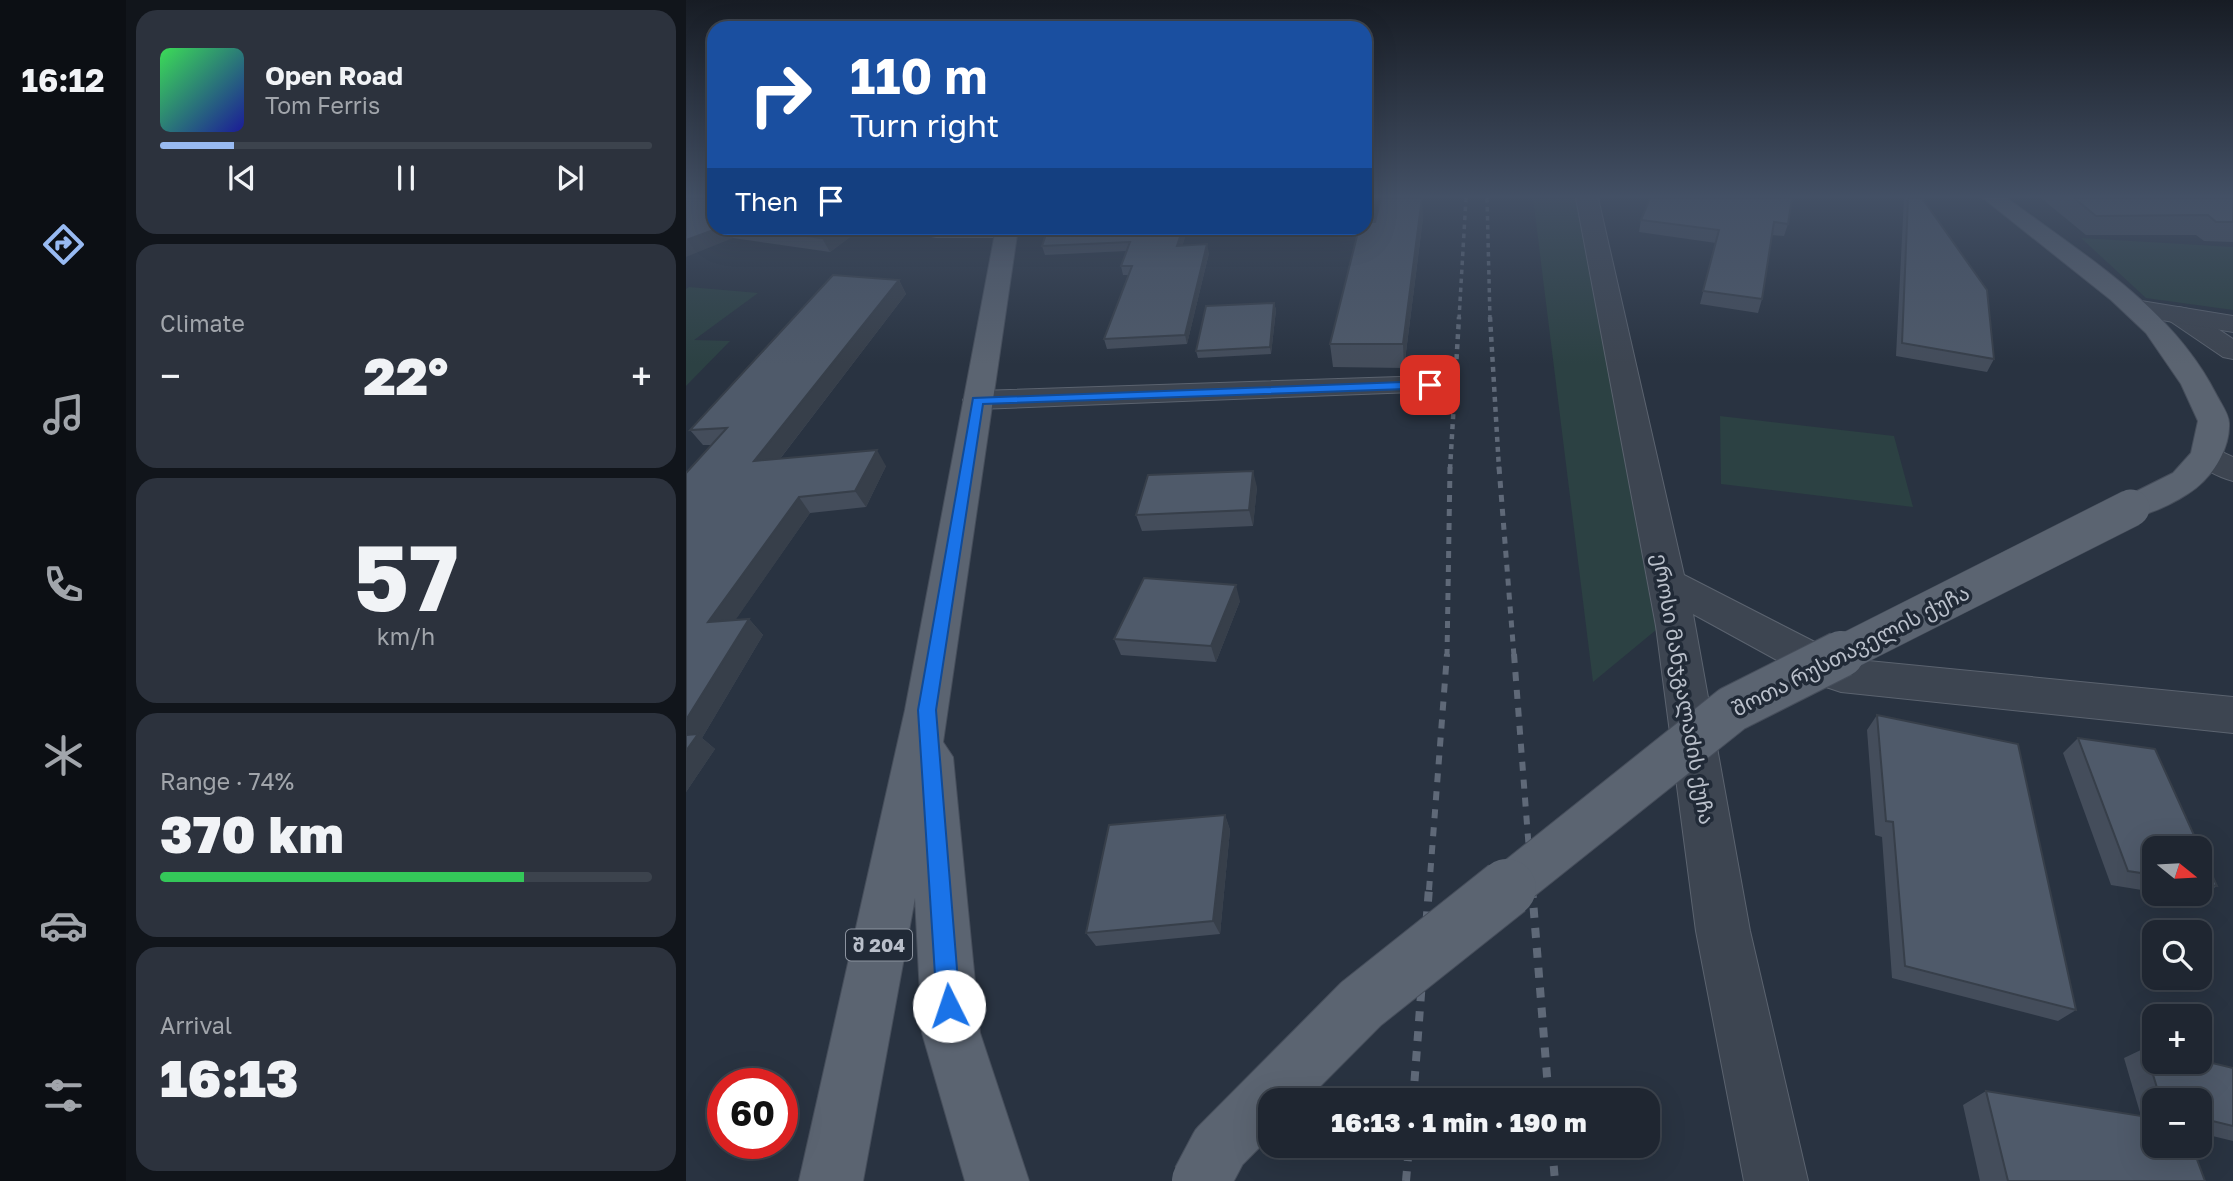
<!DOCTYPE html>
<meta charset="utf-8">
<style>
:root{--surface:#1f2631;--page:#2c323d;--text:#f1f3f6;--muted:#a1a5ab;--line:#3c434d;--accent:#98baf2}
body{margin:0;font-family:"Golos Text","Noto Sans Georgian",sans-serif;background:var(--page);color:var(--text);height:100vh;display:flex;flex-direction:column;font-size:26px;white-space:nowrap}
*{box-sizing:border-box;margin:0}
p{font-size:23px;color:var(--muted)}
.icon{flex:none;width:38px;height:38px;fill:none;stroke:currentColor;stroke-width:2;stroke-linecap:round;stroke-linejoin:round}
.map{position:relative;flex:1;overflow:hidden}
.side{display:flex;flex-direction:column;gap:10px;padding:10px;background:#11151b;width:560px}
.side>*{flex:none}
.hud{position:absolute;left:21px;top:21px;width:665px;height:214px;border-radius:21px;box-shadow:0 7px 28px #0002,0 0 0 2px var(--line);background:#1a4fa0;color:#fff;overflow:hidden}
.needle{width:46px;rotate:108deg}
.tools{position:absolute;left:1456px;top:836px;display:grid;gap:14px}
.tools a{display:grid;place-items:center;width:70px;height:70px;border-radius:14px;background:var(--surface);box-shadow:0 7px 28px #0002,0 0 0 2px var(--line);font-size:35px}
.speed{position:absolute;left:21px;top:1068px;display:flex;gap:14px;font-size:35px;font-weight:700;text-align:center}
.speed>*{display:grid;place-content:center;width:91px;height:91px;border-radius:50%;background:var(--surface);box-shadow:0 7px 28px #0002,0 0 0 2px var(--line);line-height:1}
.speed .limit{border:10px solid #d22;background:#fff;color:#111}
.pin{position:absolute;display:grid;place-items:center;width:60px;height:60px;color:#fff;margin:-30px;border-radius:14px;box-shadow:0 4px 10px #0006}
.me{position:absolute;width:77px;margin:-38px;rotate:356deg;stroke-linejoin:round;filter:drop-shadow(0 0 5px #0008)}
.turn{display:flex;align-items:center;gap:24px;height:147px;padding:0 28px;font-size:32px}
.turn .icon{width:91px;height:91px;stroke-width:2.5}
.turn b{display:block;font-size:49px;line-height:60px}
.then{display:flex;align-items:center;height:66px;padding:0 28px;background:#0003;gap:14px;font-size:26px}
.big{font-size:52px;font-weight:800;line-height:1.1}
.side .tile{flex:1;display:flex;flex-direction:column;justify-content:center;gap:10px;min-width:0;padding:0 24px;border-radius:21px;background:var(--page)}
.side .dial{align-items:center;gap:0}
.dial b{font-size:91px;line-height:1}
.song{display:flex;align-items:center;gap:21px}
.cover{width:84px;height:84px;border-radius:10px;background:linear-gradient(135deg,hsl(130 70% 55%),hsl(240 70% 35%))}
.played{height:7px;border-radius:4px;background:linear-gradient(90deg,var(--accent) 15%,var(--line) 15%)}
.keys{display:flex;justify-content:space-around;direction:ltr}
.heat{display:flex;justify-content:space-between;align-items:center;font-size:38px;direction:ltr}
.charge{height:10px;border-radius:5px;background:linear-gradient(90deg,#34c759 74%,var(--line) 0)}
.trip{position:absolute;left:572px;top:1088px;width:402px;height:70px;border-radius:21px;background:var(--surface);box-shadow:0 7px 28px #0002,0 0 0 2px var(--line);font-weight:800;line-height:70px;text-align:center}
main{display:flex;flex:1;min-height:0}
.tabs{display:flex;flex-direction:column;width:126px;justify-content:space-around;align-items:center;background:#0c0f14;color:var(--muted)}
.tabs .icon{width:49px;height:49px}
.tabs .active{color:var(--accent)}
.tabs b{font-size:32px;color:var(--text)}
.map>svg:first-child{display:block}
.green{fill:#2c4143}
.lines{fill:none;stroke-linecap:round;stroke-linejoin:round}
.service-casing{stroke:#5b636f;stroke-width:2}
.minor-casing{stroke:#5b636f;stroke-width:2}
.tertiary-casing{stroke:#5b636f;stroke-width:2}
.primary-casing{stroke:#464e5b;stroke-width:2}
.service{fill:#3d4551;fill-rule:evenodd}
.minor{fill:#3d4551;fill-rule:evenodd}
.tertiary{fill:#3d4551;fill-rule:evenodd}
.primary{fill:#5b6471;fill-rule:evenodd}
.rail-far4{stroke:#5f6978;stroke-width:3.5;stroke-dasharray:4.5 4.5;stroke-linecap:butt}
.rail-far3{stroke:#5f6978;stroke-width:4.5;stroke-dasharray:5 5;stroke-linecap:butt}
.rail-far2{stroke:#5f6978;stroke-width:5;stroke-dasharray:7 7;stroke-linecap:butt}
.rail-far1{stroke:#5f6978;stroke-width:6;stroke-dasharray:9 9;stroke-linecap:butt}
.rail{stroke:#5f6978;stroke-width:8;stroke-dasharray:10 10;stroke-linecap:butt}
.primary-bridge-far2-casing{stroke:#464e5b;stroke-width:38;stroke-linecap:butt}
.primary-bridge-far1-casing{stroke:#464e5b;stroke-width:48;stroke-linecap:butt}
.primary-bridge-casing{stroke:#464e5b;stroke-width:60;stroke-linecap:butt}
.primary-bridge-far2{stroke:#5b6471;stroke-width:37}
.primary-bridge-far1{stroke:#5b6471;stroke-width:46}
.primary-bridge{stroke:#5b6471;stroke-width:58}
.wall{fill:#444d5b}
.shaded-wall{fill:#373f4a}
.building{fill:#4f5a6a;stroke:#373f4a;stroke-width:2}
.route{fill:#1a73e8;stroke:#114b97;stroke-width:2}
.labels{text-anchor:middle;stroke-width:7;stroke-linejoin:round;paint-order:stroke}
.shield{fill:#212a37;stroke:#8c939f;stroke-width:2}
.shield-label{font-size:19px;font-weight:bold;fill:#bac0cb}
.street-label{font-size:21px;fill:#bac0cb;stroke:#212a37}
</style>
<main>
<nav class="tabs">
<b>16:12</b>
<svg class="icon active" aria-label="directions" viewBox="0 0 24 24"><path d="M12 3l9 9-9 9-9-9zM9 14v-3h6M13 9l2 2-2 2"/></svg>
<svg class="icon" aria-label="music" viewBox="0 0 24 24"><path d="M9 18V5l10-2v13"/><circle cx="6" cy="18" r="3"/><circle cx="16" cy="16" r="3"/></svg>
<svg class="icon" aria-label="phone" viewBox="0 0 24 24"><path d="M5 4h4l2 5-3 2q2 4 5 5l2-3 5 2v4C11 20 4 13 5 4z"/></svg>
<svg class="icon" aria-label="climate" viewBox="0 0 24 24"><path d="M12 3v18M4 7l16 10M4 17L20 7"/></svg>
<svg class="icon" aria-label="car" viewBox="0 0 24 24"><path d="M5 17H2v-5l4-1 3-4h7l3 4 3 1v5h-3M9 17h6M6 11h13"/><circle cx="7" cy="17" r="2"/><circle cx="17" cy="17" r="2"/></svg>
<svg class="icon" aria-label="filters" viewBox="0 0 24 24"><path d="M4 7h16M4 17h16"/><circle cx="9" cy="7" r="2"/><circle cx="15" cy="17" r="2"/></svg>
</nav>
<section class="side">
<div class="tile">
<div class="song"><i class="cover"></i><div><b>Open Road</b><p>Tom Ferris</p></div></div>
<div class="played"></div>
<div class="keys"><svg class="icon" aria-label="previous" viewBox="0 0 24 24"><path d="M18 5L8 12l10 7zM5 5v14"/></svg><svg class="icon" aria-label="pause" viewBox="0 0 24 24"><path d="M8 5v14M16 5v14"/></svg><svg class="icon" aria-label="next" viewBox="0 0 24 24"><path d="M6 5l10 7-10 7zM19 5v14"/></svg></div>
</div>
<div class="tile"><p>Climate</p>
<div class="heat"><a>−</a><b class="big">22°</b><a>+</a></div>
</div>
<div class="tile dial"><b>57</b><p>km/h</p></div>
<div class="tile"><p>Range · 74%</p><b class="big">370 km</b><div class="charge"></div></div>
<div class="tile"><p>Arrival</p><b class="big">16:13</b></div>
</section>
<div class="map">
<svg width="1547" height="1181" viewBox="0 0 1547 1181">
<rect width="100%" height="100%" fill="#293341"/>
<path class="green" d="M847 198H890L970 630 907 682Z
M1395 238 1547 247V310L1460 298Z
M3 287 72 293 8 340 44 341 0 386V289Z
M1034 416 1208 436 1227 507 1035 484Z"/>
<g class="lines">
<g class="service-casing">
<path id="service" d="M205 228 320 231 326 234 320 237H250Z"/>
</g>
<g class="minor-casing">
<path id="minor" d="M890 198H912L998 575 1162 659 1547 697V733L1155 692 1140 687 1007 614 1064 931 1122 1181H1058L1010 931 970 626Z
M1493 307 1502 309 1547 339V359L1537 357 1484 321 1480 315 1484 309Z
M744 376 754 379 759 385 754 391 292 409 281 406 277 400 281 394 292 391Z
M1521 445 1547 457V481C1532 477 1514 468 1505 455L1510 448Z"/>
</g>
<g class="tertiary-casing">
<path id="tertiary" d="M1449 300 1547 316V332L1440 314 1436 308 1440 302Z"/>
</g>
<g class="primary-casing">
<path id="primary" d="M1297 198H1321C1397 255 1486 307 1530 394 1534 402 1543 414 1543 423 1544 447 1529 473 1510 488 1493 501 1454 522 1433 516L1428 508 1433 500 1487 473 1505 453 1512 421 1495 384 1460 333 1425 300Z
M310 228H332L257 742 267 757 294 1033 343 1181H279L236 1033 229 898 177 1181H113L219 710Z"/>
</g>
<use href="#service" class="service"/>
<use href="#minor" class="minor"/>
<use href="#tertiary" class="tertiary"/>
<use href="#primary" class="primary"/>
<path class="rail-far4" d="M801 198 804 319
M773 319 780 198"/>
<path class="rail-far3" d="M804 317 813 469
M764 469 773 317"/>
<path class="rail-far2" d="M813 467 828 656
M761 656 764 467"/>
<path class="rail-far1" d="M828 654 846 890
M743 890 761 654"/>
<path class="rail" d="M846 888 863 1101
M727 1101 743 888
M866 1146 869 1181
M720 1181 723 1146"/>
<g class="primary-bridge-far2-casing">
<path id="primary-bridge-far2" d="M1152 656 1445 508"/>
</g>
<g class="primary-bridge-far1-casing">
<path id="primary-bridge-far1" d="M819 890 1046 709 1155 654"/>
</g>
<g class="primary-bridge-casing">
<path id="primary-bridge" d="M515 1181 533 1147 675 1004 821 888"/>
</g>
<use href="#primary-bridge-far2" class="primary-bridge-far2"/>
<use href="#primary-bridge-far1" class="primary-bridge-far1"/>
<use href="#primary-bridge" class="primary-bridge"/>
</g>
<path class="wall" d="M964 198 1102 224 1098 236 1086 235 1076 299 1072 313 1014 304 1030 243 953 232 955 220Z
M1218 198H1236L1308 359 1301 372 1210 356Z
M1355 198H1547V242L1518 241 1510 235H1400Z
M737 218 718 368 647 367 644 344 689 222Z
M28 228H176L144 252 47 238Z
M362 228H502L496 246 523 253 501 344 421 349 418 339 442 275H437L435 266 440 251 359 255 356 246Z
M213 280 220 294 94 459 200 466 180 507 124 513 49 620 63 619 77 635 16 738 29 749 0 792 26 445H17L4 430Z
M588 303 590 310 585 354 512 358 510 351Z
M571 487 567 526 456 531 450 515Z
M554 601 530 662 435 655 428 639Z
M1191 715 1390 1010 1372 1021 1206 978 1196 837 1189 835 1181 730Z
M1392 738 1469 749 1531 886 1511 899 1480 894H1514V849H1468V892L1425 885 1377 753Z
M539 815 544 830 534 934 410 946 400 933Z
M1459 1048 1547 1068V1141L1514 1133V1101H1468V1146L1519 1181H1294L1277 1105 1300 1091 1455 1116 1438 1058Z"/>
<path class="shaded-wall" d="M736 198 737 218 718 368 717 344Z
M33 228H40L47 238 0 257V240Z
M151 228H176L144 252 136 238Z
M497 228H502L493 255 491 246Z
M521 244 523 253 501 344 499 335Z
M213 280 220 294 80 477 68 461Z
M588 303 590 310 585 354 584 347Z
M191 450 200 466 180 507 169 491Z
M567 471 571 487 567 526 563 510Z
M113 497 124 513 37 638 22 622Z
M550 585 554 601 530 662 525 646Z
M63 619 77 635 16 738 29 749 0 792V720Z
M539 815 544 830 534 934 527 921Z"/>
<path class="building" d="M0 198H28V228H33L0 240Z
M695 198H736L717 344H644L673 228H679V222H689Z
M964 198H1106L1102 224 1088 222 1076 299 1017 291 1033 230 955 220Z
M1222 198H1236L1301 290 1308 359 1216 343Z
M1388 198H1547V222H1530L1522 215 1410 216Z
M56 228H151L136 238Z
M362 228H497L491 246 521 244 499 335 418 339 446 266H435L444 242 356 246Z
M147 275 213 280 68 461 191 450 169 491 113 497 22 622 63 619 0 720V473L41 428 4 430Z
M588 303 584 347 510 351 520 306Z
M567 471 563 510 450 515 462 475Z
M458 578 550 585 525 646 428 639Z
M1191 715 1332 744 1390 1010 1219 966 1207 822 1200 821Z
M12 734 0 751V735Z
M1392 738 1469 749 1531 886 1514 883V849H1468V875L1442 871Z
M539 815 527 921 400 933 423 825Z
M1459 1048 1468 1050V1062H1514V1060L1547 1068V1126L1514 1118V1101H1475Z
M1300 1091 1468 1118V1146H1506L1519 1181H1322Z"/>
<linearGradient id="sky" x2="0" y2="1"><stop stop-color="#171c24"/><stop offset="0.54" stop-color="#435065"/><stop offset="1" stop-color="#435065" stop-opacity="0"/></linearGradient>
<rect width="1547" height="364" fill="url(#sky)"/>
<path class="route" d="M744 381 750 385 748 388 297 404 250 710 274 1006 271 1014 263 1018 254 1014 251 1006 232 710 287 398Z"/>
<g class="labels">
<rect class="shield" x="160" y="929.5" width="66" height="31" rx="5"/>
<g class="shield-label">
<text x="193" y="952">შ 204</text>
</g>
<g class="street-label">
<text transform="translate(1165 651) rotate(-27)" y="7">შოთა რუსთაველის ქუჩა</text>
<text transform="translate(997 689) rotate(80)" y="7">ეროსი მანჯგალაძის ქუჩა</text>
</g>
</g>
</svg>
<div class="tools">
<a><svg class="needle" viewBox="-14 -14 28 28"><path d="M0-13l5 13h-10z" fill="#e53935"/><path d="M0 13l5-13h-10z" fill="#a1a5ab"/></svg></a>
<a><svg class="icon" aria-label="search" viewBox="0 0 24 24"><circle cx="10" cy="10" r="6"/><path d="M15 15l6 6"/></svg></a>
<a>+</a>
<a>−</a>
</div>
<div class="speed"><div class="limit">60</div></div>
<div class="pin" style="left:744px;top:385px;background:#d93025"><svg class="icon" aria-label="arrive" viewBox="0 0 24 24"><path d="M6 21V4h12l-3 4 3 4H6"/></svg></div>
<svg class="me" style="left:263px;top:1006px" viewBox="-20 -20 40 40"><circle r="19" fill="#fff"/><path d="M0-13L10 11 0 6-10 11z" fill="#1a73e8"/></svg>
<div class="trip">16:13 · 1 min · 190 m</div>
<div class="hud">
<div class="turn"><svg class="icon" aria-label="right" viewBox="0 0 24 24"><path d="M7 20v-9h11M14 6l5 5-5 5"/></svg><div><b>110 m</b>Turn right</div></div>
<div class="then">Then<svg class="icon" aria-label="arrive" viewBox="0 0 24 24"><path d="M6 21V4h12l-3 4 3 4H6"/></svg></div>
</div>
</div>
</main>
